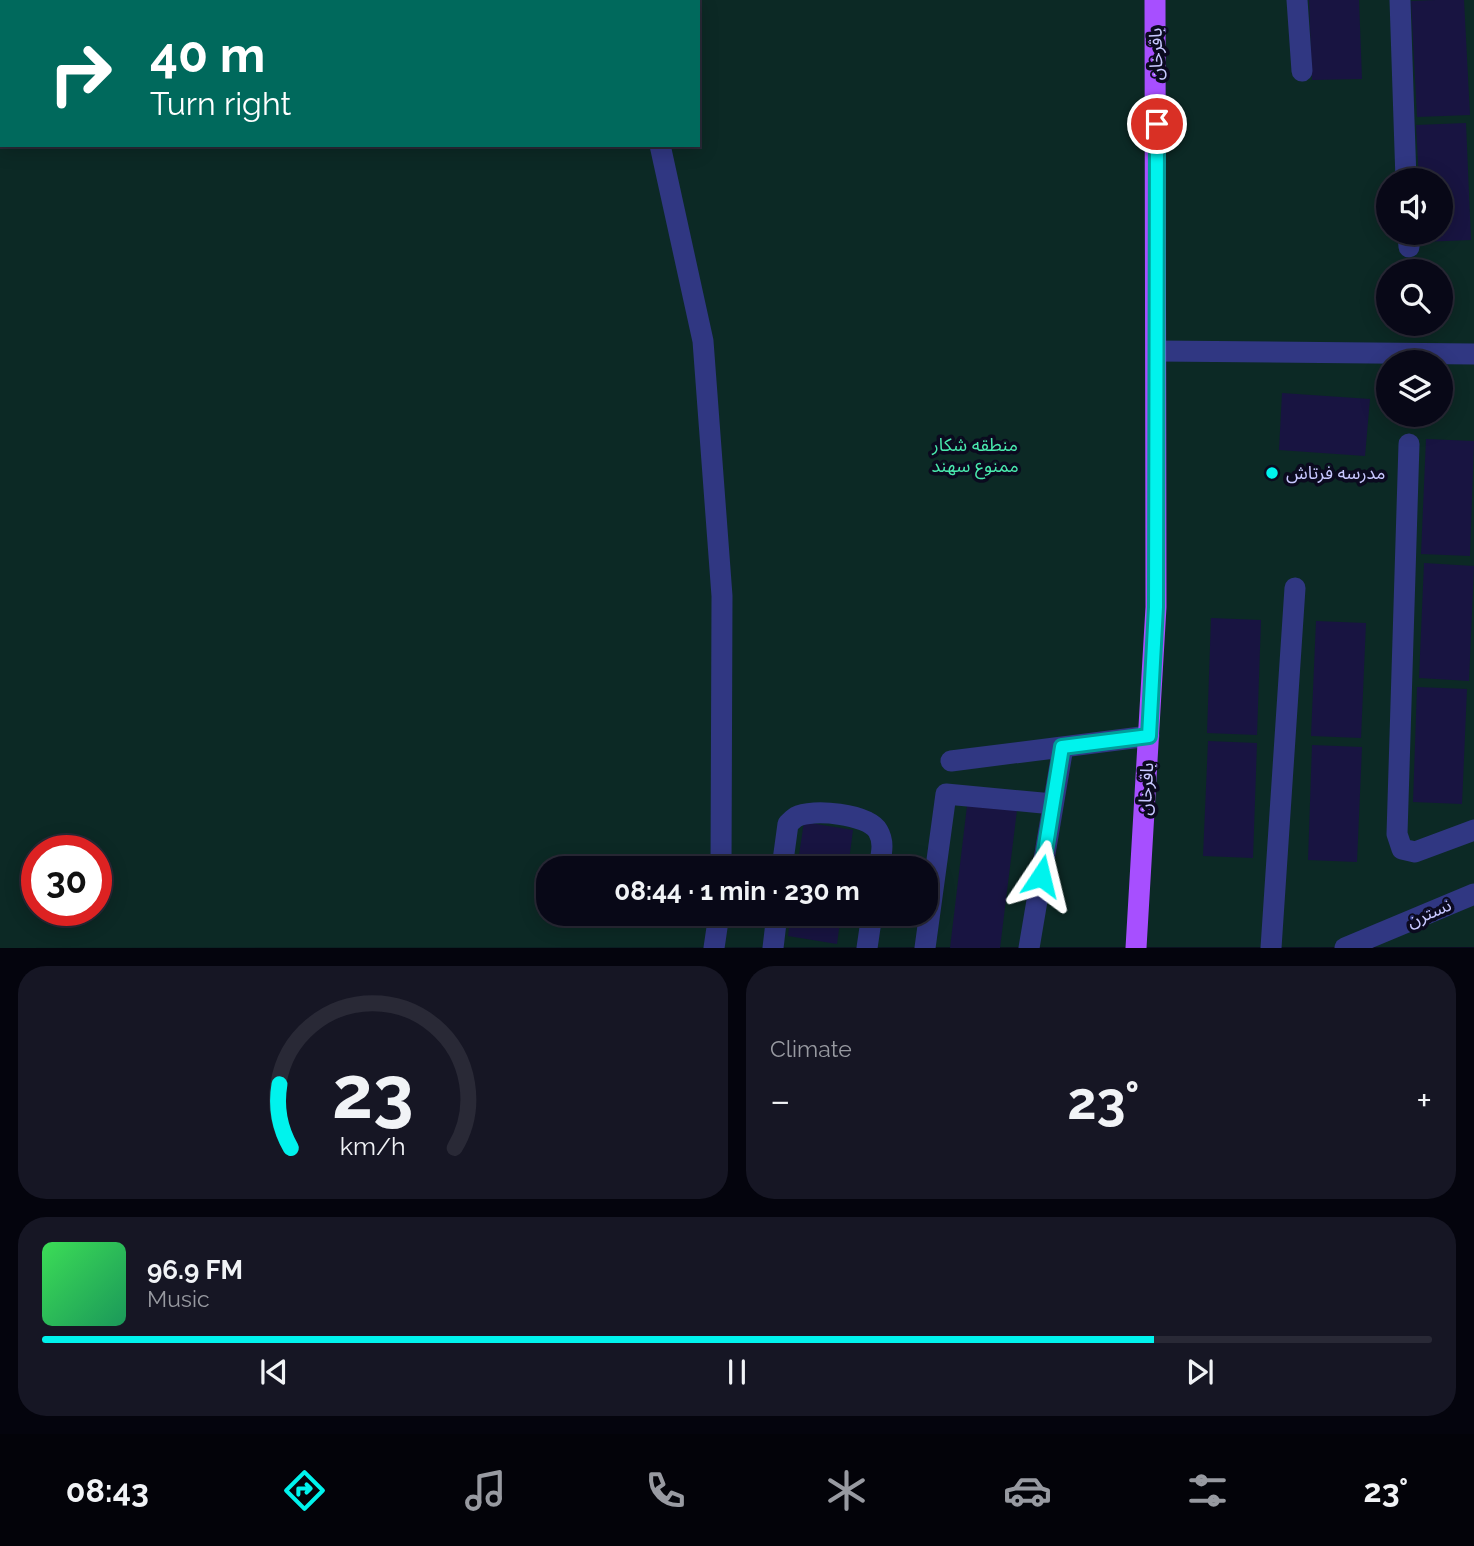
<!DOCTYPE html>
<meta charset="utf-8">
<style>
:root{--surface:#080817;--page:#161624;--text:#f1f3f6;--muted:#989aa1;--line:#292936;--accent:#00f3ed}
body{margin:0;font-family:Raleway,"Noto Sans Arabic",sans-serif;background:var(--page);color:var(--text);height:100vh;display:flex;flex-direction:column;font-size:26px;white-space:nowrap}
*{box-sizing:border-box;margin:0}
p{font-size:23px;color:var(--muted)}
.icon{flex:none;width:38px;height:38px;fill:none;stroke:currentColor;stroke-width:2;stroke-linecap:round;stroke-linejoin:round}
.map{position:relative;height:948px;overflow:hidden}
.panel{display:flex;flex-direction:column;gap:18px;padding:18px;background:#04040d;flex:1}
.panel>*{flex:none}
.guide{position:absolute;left:0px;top:0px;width:700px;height:147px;box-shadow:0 4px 18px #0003,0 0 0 2px var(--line);background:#00695c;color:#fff;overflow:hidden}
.controls{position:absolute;left:1376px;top:168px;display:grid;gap:14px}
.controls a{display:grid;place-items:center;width:77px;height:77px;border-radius:50%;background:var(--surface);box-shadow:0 4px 18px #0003,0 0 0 2px var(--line);font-size:35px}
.speed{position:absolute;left:21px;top:835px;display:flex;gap:14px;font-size:35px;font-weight:700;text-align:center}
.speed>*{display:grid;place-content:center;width:91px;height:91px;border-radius:50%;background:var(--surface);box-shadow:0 4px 18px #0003,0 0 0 2px var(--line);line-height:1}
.speed .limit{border:10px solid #d22;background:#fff;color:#111}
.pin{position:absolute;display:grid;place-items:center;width:60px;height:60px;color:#fff;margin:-30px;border:4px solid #fff;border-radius:50%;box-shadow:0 2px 7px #0007}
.me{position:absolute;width:77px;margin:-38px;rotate:10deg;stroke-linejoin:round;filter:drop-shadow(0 0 5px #0008)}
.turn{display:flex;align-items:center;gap:24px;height:147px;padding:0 35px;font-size:32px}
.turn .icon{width:91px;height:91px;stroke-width:2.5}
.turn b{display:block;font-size:49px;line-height:60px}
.big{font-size:52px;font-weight:700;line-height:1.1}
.panel .card{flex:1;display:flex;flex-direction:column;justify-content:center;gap:10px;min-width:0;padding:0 24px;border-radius:28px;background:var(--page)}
.panel .dial{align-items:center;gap:0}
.dial svg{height:182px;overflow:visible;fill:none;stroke:var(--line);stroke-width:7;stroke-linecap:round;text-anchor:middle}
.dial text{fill:var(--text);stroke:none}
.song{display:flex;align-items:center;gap:21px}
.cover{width:84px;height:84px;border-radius:10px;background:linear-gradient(135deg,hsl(130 70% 55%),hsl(150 70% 35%))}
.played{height:7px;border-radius:4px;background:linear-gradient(90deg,var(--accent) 80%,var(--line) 80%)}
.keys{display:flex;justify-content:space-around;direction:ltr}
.heat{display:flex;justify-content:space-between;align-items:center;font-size:38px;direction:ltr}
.panel .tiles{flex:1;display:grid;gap:18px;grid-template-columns:1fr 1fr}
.card:last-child{grid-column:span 2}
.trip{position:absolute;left:536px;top:856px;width:402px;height:70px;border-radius:28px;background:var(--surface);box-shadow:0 4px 18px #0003,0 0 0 2px var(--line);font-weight:700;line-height:70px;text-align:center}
.tabs{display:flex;height:112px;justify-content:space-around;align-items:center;background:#030309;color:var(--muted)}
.tabs .icon{width:49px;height:49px}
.tabs .selected{color:var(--accent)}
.tabs b{font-size:32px;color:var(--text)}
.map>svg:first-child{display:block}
.green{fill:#0c2925;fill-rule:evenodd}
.building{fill:#181441}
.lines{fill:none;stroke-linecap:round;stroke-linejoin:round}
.minor{stroke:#303782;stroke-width:21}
.major{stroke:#a74fff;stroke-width:21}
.route-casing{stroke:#009e9a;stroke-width:18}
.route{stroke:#00f3ed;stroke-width:12}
.poi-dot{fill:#00f3ed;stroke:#0b0a1f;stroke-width:2.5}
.labels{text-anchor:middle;stroke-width:7;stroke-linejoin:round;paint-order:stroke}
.street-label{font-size:18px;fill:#c8c8ff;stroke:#0b0a1f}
.park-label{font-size:18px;fill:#49eaae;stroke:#0b0a1f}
.poi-label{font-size:18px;fill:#c8c8ff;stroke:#0b0a1f;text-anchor:start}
</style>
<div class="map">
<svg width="1474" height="948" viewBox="0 0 1474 948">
<rect width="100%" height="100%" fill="#0b0a1f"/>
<path class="green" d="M0 0H1474V947L0 948ZM2 2H698V145H2ZM1388 180H1440V233H1388ZM1388 271H1440V324H1388ZM1388 362H1440V415H1388ZM37 850H96V910H37ZM548 868H926V914H548Z"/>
<path class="building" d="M1309 0H1359L1362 79 1312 80Z
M1435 0H1464L1470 115 1417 117 1411 1Z
M1466 123 1471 240 1421 242V233H1440V180H1419L1416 125Z
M1282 393 1370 399 1365 456 1279 450Z
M1426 439 1474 441 1470 556 1421 554Z
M1424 563 1474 566 1469 681 1419 678Z
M1211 618 1261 620 1257 735 1207 733Z
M1316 621 1366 623 1361 738 1311 736Z
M1417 687 1467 689 1462 804 1413 802Z
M1208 741 1257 743 1253 858 1203 856Z
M1312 745 1362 747 1357 862 1308 860Z
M967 806 1017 810 1000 948H950Z
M804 822 853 830 848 868H797Z
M791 914H841L837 944 788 936Z"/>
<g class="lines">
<path class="minor" d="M628 0V2
M1297 0 1302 71
M1400 0 1406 180
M660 145 703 341 722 596 721 868
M1408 233 1409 247
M1157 351 1474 354
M1409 444 1397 834 1402 849 1415 852 1474 830
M951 761 1149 736
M782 868 788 824C790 822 793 819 796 817 812 808 868 814 878 831 885 843 881 855 879 868
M714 948 719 914
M773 948 777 914
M867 948 872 914
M925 948 946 794 1053 804
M1029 948 1063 747
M1271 948 1295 588
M1345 948 1474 894"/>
<path class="major" d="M1136 948 1156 607 1155 0"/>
</g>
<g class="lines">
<g class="route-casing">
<path id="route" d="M1041 876 1062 747 1149 736 1156 607 1157 124"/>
</g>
<use href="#route" class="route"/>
</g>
<circle class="poi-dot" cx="1272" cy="473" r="7"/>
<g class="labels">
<g class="street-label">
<text transform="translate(1156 54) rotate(-91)" y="6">باقرخان</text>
<text transform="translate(1146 789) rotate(-87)" y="6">باقرخان</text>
<text transform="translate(1429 913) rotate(-23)" y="6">نسترن</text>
</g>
<g class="park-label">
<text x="975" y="451">منطقه شکار<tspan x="975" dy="21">ممنوع سهند</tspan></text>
</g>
<g class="poi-label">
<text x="1286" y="479">مدرسه فرتاش</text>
</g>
</g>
</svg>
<div class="controls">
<a><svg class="icon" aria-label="sound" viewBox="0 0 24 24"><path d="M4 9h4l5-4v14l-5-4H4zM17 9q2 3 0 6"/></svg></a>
<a><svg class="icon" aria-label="search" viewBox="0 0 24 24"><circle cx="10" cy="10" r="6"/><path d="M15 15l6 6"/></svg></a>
<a><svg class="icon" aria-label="layers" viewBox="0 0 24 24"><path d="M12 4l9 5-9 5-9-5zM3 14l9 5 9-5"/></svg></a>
</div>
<div class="speed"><div class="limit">30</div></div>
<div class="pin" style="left:1157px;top:124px;background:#d93025"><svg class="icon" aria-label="arrive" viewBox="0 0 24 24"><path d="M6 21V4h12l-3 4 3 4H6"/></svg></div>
<svg class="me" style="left:1041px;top:876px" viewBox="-20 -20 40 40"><path d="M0-17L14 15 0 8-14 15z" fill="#00f3ed" stroke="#fff" stroke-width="4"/></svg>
<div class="trip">08:44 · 1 min · 230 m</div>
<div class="guide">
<div class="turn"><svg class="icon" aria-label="right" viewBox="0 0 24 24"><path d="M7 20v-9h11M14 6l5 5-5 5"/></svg><div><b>40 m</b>Turn right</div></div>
</div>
</div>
<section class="panel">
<div class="tiles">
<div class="card dial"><svg viewBox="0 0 100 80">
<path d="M14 69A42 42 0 1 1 86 69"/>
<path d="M14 69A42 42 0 0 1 9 41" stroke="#00f3ed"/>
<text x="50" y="56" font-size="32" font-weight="700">23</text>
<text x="50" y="72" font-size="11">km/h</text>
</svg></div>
<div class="card"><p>Climate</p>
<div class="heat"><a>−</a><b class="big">23°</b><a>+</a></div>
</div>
<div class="card">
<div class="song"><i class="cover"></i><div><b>96.9 FM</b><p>Music</p></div></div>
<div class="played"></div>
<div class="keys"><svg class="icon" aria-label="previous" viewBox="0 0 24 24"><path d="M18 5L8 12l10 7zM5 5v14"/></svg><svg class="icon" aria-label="pause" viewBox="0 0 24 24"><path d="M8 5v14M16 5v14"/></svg><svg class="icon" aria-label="next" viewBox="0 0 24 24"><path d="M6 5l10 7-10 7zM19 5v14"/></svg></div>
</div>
</div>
</section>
<nav class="tabs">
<b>08:43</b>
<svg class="icon selected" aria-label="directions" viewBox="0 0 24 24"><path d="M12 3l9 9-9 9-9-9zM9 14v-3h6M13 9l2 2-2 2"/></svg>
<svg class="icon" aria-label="music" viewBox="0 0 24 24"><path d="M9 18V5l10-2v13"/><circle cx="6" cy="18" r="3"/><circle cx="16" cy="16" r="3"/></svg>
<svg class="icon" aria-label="phone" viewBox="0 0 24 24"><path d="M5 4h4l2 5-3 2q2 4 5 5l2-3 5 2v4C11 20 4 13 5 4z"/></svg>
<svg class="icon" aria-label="climate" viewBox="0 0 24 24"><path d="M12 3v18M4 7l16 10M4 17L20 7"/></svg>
<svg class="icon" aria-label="car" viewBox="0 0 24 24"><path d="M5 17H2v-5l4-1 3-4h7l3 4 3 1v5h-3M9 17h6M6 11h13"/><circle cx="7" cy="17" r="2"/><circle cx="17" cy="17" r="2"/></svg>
<svg class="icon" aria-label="filters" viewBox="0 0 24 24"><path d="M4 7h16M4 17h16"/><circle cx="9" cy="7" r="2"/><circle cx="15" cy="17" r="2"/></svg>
<b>23°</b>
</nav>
